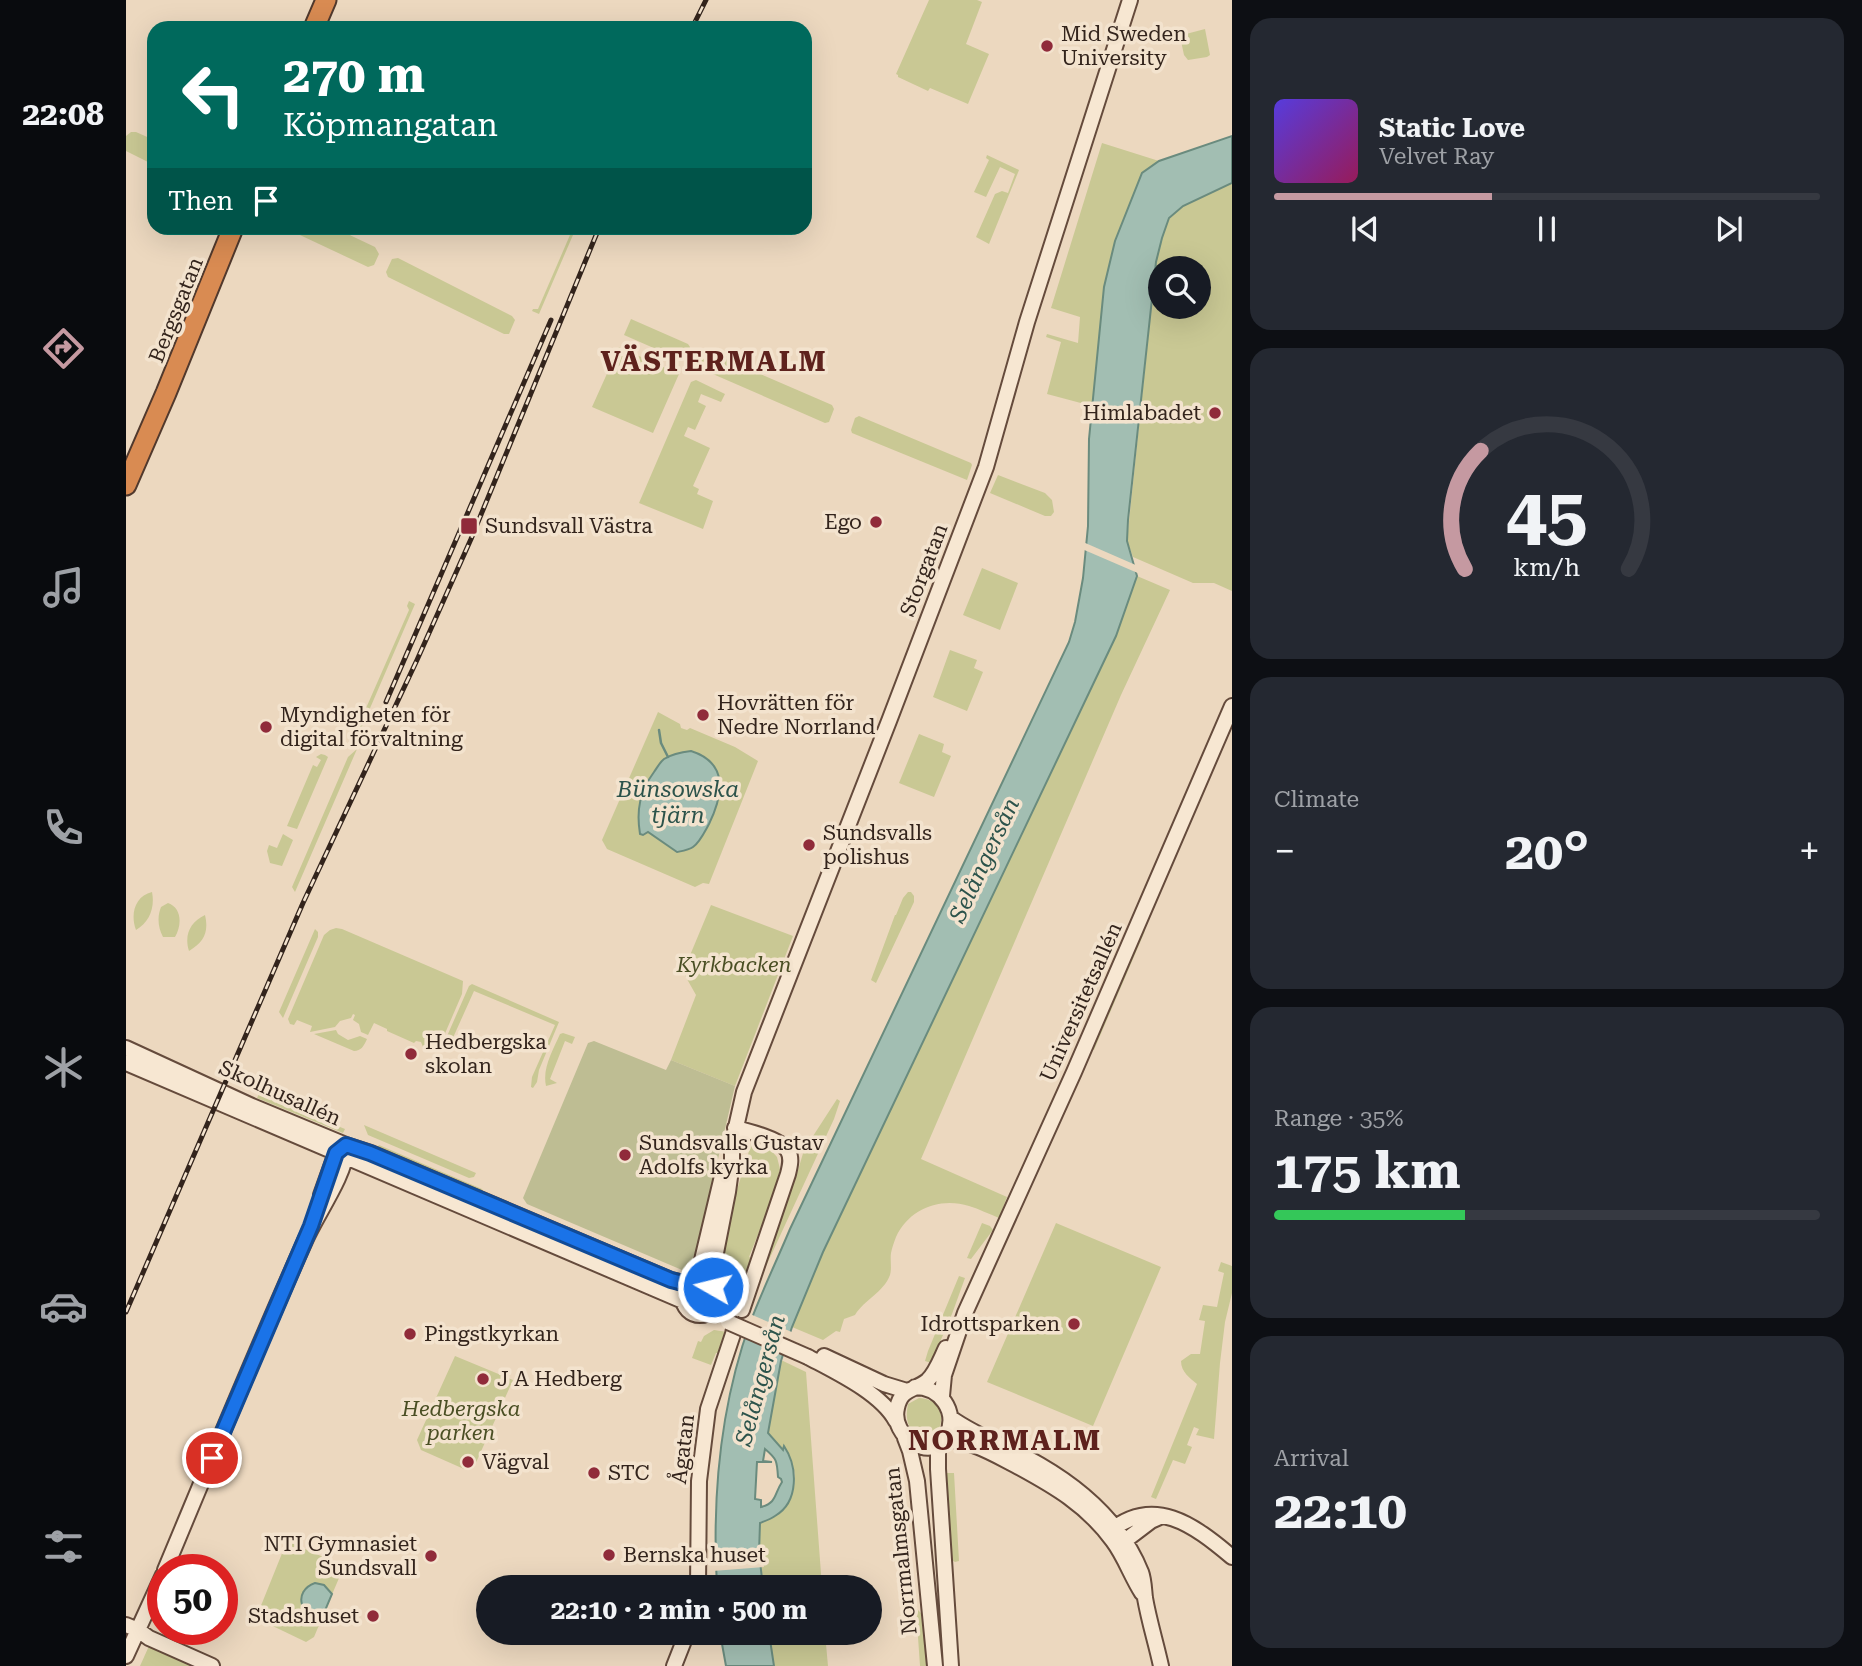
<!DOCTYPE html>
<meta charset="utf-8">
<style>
:root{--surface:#171b24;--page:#242831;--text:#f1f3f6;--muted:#9ea1a6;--line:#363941;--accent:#c599a1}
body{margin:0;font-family:"Roboto Serif",serif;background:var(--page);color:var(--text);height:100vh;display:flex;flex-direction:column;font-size:26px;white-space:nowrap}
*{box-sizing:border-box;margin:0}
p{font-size:23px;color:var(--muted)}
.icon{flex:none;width:38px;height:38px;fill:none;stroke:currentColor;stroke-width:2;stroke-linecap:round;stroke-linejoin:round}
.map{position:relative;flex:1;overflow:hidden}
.details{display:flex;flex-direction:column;gap:18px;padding:18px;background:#0d0f14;width:630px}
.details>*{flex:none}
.banner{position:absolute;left:21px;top:21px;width:665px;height:214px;border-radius:21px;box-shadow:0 7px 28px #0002;background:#00695c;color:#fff;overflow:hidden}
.controls{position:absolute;left:1022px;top:256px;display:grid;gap:14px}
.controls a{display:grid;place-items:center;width:63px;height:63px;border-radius:50%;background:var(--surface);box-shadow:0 7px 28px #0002;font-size:35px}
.speed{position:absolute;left:21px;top:1554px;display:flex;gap:14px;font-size:35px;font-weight:700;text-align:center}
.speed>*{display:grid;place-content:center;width:91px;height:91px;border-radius:50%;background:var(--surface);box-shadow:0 7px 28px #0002;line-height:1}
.speed .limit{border:10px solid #d22;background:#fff;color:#111}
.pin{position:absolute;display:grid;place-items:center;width:60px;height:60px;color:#fff;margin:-30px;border:4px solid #fff;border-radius:50%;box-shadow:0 2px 7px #0007}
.me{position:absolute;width:77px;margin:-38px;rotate:278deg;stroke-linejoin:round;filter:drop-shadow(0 0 5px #0008)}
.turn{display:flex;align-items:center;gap:24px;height:147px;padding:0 21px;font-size:32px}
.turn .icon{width:91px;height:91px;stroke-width:2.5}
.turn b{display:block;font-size:49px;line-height:60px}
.then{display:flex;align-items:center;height:66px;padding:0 21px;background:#0003;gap:14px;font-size:26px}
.big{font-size:52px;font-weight:700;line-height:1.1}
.details .card{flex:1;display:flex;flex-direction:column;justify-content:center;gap:10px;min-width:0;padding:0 24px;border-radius:21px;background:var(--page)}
.details .dial{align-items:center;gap:0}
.dial svg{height:182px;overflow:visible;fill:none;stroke:var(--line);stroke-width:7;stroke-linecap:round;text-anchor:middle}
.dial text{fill:var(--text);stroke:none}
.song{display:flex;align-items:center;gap:21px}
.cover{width:84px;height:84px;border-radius:10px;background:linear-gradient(135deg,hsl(250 70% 55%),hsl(330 70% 35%))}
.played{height:7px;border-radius:4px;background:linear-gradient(90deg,var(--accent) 40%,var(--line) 40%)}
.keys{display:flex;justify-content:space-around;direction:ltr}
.heat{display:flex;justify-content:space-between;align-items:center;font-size:38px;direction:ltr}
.charge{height:10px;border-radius:5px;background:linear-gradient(90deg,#34c759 35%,var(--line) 0)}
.trip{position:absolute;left:350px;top:1575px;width:406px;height:70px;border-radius:35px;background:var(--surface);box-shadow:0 7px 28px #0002;font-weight:700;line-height:70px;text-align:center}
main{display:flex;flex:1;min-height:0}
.tabs{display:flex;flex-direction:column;width:126px;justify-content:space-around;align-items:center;background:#090b0e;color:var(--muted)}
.tabs .icon{width:49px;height:49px}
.tabs .active{color:var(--accent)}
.tabs b{font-size:32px;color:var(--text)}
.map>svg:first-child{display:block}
.green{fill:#c9c894;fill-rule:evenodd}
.cemetery{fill:#bebd93}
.water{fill:#a2beb2;stroke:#6a8b7e;stroke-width:2;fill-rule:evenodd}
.pier{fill:#ecd8bf}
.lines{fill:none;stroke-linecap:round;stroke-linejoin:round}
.stream{stroke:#6a8b7e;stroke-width:2.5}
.secondary-casing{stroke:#654b3c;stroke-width:18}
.highway-casing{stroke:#51392d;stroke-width:23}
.secondary{stroke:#f7e7d2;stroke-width:14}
.highway{stroke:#d98b52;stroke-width:19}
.rail-casing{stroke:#33241c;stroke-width:5}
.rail{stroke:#f3e3ce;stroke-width:2.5;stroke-dasharray:8;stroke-linecap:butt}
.secondary-bridge-casing{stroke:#654b3c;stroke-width:18;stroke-linecap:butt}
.secondary-bridge{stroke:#f7e7d2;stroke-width:14}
.route-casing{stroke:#114b97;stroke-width:18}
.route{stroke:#1a73e8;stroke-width:12}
.poi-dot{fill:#902b3a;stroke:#f3e3ce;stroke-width:2.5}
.labels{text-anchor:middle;stroke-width:7;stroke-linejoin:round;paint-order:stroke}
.poi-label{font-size:21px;fill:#33241c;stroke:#f3e3ce;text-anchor:start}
.street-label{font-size:21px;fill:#33241c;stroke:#f3e3ce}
.park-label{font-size:21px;font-style:italic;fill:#4a4f24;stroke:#f3e3ce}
.water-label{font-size:23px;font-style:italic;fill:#2c534b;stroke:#f3e3ce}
.district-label{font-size:28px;font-weight:bold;letter-spacing:2px;fill:#5e221d;stroke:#f3e3ce}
</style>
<main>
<nav class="tabs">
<b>22:08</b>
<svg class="icon active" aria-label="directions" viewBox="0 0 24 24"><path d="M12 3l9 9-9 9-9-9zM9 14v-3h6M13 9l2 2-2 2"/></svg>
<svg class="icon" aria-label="music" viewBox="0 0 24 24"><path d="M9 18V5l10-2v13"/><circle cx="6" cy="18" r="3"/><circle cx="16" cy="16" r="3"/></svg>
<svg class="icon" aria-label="phone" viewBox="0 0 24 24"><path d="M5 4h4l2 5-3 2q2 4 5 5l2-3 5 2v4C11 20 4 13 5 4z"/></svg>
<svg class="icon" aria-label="climate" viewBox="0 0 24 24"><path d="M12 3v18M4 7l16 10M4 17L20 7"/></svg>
<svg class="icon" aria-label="car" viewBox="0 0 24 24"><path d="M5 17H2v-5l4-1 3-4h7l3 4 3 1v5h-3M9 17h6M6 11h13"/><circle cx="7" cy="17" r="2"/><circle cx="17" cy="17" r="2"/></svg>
<svg class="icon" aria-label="filters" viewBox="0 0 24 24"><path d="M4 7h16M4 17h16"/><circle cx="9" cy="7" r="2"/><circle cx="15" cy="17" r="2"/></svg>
</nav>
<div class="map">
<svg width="1106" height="1666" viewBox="0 0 1106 1666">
<rect width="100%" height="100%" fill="#ecd8bf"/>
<path class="green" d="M803 0H851L856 2 840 44 863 54 842 104 804 88 802 91 772 77V75L770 74Z
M1079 29 1084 55 1081 57 1062 60 1058 55 1055 41 1061 40 1060 34Z
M5 132H10L28 140V165L0 151V136Z
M976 143 1033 161 1016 173 989 241 978 287 966 406 921 394 935 342 920 337 921 334 952 343 954 317 925 308Z
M861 155 893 170 863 244 850 237 869 194 876 191 882 193 889 174 874 167 860 197 848 192 863 160 860 158Z
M1106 183V591L1088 583H1067L1007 557 1001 541 1030 262C1033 248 1035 230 1043 219 1054 202 1088 191 1106 183ZM1034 268H1073V306H1034Z
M159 228H209L249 247 253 254 248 265 242 267Z
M447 228H450L413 314 406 311 407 309H412Z
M272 258 386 316 389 320 383 334H378L262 277 260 272 266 259Z
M505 319 562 344 564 347 560 360H555L498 335Z
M493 347 553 374 527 433 466 407Z
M579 350 706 405 708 409 703 422 699 423 573 368 571 363 575 352Z
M570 380 599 394 595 402 575 394 572 402 580 406 569 430 562 427 558 436 584 448 567 486 573 489 571 494 587 501 577 529 513 503 565 382Z
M733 416 845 463 846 465 841 480 726 433 725 430 729 418Z
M872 475 919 493 926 500 928 512 925 516H919L864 493Z
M856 568 892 583 874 630 837 615Z
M1011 576 1044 590 995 695 795 1159 881 1197 873 1218C863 1214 853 1209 843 1206 814 1197 783 1209 770 1237 768 1242 766 1248 765 1253 764 1260 766 1268 764 1275 758 1292 738 1300 729 1315L718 1319 714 1332 710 1331 697 1340 666 1327 697 1252 990 636Z
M283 601 289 604 229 743 223 747 283 610 281 606Z
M824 650 851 660 848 668 857 672 841 711 807 697Z
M532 712 554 724 555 728 561 730 564 728 609 747 632 761 583 884 577 883 569 887 481 849 476 840ZM565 751 589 812C577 836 575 840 551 852L522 831 538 759 554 753Z
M793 734 818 744 816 752 825 756 808 797 773 783Z
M231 749 169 892 166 887 222 757Z
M195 754 199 755 202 757 171 829 161 826 187 765 191 767 195 760 190 757Z
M157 834 167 840 156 866 144 863 141 851 143 845 151 848Z
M26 892C29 907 24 922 10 930 4 914 9 896 26 892Z
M782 892H785L788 896V902L750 983 745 980 769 915H770L777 898Z
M42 903C56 908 56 925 49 937H37C32 928 31 917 35 907Z
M585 905 667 936 609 1086 545 1060 570 995 557 972Z
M79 915C83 932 78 942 63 951 58 935 64 922 79 915Z
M210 928 216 929 337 981 336 994 311 1052 306 1047H297L295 1042 290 1041 288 1043 261 1031V1029L248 1023 242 1035 235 1032 233 1024 227 1020 229 1015 227 1014 225 1018 214 1021 209 1027 184 1032 186 1026 171 1020 168 1025 164 1024 162 1019 198 935 204 930Z
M189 929 192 932V937L157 1018 153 1012Z
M1019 931 968 1050 965 1049 1014 934Z
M346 984 433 1022 413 1070 411 1082 407 1088 405 1087 406 1077 429 1025 348 991 321 1051 318 1048V1043L343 986Z
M210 1030 212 1034 222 1040 234 1036 241 1039C238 1046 235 1051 228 1051L188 1034Z
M437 1033 449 1037 446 1044 439 1041 424 1079 431 1083 420 1086C416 1068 427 1050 434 1034Z
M140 1085H147L215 1115 204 1118 139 1090Z
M133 1094 219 1129 217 1133 131 1098Z
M711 1099 714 1101 708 1119 629 1290 651 1226 670 1177 678 1150Z
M238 1125 350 1173 348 1177 343 1178 242 1135Z
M626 1140 643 1148 651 1157 654 1169 638 1228 635 1227 623 1257 627 1259 611 1299 607 1298C584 1251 614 1187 626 1140Z
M253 1145 356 1189 357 1191 355 1193 251 1148Z
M856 1223 864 1226 867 1230 845 1259 841 1258Z
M930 1223 1035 1267 967 1426 861 1382Z
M1095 1262 1106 1266V1293L1099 1322 1094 1363 1088 1439 1070 1435 1073 1429 1068 1427 1061 1445 1066 1447 1059 1464 1047 1460 1030 1499 1025 1497 1071 1384C1064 1378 1055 1372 1055 1361L1065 1354H1074L1079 1321 1073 1320 1077 1305 1091 1307 1098 1273 1092 1271Z
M833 1276 839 1278 826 1314 805 1363 799 1361 802 1351Z
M588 1330 601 1332 593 1353H590L585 1365 566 1358 572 1341 575 1342 578 1336Z
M329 1356 387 1380 348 1467 338 1469 295 1450 291 1440Z
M655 1360 680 1372 696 1587H637L633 1553 634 1522C639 1520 645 1519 650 1516 663 1508 672 1485 668 1470 664 1456 651 1444 641 1433Z
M793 1398C834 1400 810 1461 786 1431 780 1423 780 1414 782 1404Z
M818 1473H828L833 1561 829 1562 826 1560Z
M161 1541 213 1564 216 1571 188 1637 180 1642 130 1618Z
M790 1608 795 1613 801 1666H794Z
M643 1633H699L702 1666H648Z
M23 1646 74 1666H14Z"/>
<path class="cemetery" d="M468 1041 540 1070 545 1060 609 1086 572 1245 563 1267 556 1270 401 1204 397 1198 462 1043Z"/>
<path class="water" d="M1106 136V183L1057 206 1043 218 1036 238 1030 262 1002 520 1001 541 1011 576 990 636 697 1252 666 1327 655 1361 642 1433 657 1450 658 1446C672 1467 673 1502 649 1516 645 1519 639 1521 634 1523L633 1553 637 1587H591C586 1499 594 1407 624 1323 636 1291 651 1260 664 1229L943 642 949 622 957 578 962 526 963 439 978 287 989 241 1016 173 1033 161ZM639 1449C651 1459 651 1461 652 1477L655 1479 656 1482C648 1494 651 1503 635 1507V1500L629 1499 631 1462H646L637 1461Z
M565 751C603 763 597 795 583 824 579 831 574 842 567 847 563 850 556 851 551 852L522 832 517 835 514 834C510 810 514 791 528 772 531 768 534 762 538 759 546 754 556 752 565 751Z
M189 1583 198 1585 206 1594 198 1613C174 1620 166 1591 189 1583Z
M594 1633H643L648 1666H600Z"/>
<path class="pier" d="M957 542 1012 566 1014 574 956 549Z
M624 1314 668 1333 661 1354 617 1335Z
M637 1560 638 1567 587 1571 586 1564Z"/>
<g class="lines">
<path class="stream" d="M533 730 535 743 542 757"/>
<g class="secondary-casing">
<path id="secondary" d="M0 1048 126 1106 220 1145 245 1153 545 1280 557 1283H565
M0 1063 557 1301
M609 1128C622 1131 655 1139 662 1151 666 1158 664 1166 662 1174L616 1310
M195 1195 210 1153
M557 1298a17 17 0 1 1 34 0a17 17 0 1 1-34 0Z
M571 1281 596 1176
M587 1287 588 1263 602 1192 606 1162V1145L618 1092 763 721 860 467 901 322 1004 0
M591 1299 598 1312 605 1315
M698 1356 758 1384 781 1391
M682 1357C710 1372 755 1393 770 1421
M789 1387C814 1387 832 1411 821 1435 806 1465 764 1436 771 1408 775 1388 788 1391 801 1381 810 1373 815 1358 820 1348
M816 1396 818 1375 839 1313 948 1072 1106 706
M825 1418C853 1438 885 1448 914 1465 957 1490 996 1525 1015 1572 1018 1580 1018 1590 1019 1598 1023 1621 1030 1643 1035 1666
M779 1438 784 1451 791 1481 809 1666
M819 1439C848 1442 864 1452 889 1465 928 1486 961 1505 987 1541 999 1557 1005 1576 1016 1593
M812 1445V1469L825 1666
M982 1533C1027 1494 1068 1525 1106 1557
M992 1546 1025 1521 1036 1516
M39 1570C85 1460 130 1350 179 1241 189 1217 220 1174 220 1150
M572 1587 573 1481 582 1409 608 1331
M0 1625 12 1630 23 1638 86 1666
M0 1656 37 1575
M548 1666 561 1633"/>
</g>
<g class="highway-casing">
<path id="highway" d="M188 28 200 0
M0 485 40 393 107 228"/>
</g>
<use href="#secondary" class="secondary"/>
<use href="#highway" class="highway"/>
<g class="rail-casing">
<path id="rail" d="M566 28 580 0
M260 702 425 320
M0 1312 177 903 291 660 345 539 473 228"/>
</g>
<use href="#rail" class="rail"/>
<g class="secondary-bridge-casing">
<path id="secondary-bridge" d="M602 1322 682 1357"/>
</g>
<use href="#secondary-bridge" class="secondary-bridge"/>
</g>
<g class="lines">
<g class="route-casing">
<path id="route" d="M86 1458 185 1226 210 1153 220 1145 244 1153 545 1280 557 1283 576 1281 587 1287"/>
</g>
<use href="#route" class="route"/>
</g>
<g class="poi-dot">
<circle cx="921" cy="46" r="7"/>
<circle cx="1089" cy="413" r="7"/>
<circle cx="750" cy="522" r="7"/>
<rect x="334" y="517" width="18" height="18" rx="3.5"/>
<circle cx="577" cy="715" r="7"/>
<circle cx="140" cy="727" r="7"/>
<circle cx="683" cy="845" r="7"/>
<circle cx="285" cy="1054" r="7"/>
<circle cx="499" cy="1155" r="7"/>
<circle cx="948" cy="1324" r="7"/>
<circle cx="284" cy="1334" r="7"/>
<circle cx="357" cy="1379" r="7"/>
<circle cx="342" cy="1462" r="7"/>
<circle cx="468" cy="1473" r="7"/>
<circle cx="483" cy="1555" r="7"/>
<circle cx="305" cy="1556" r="7"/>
<circle cx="247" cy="1616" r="7"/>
</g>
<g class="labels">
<g class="poi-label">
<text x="935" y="41">Mid Sweden<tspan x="935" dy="24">University</tspan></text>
<text x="1075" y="420" text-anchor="end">Himlabadet</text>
<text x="736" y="529" text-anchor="end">Ego</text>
<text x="359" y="533">Sundsvall Västra</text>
<text x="591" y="710">Hovrätten för<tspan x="591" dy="24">Nedre Norrland</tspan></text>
<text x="154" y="722">Myndigheten för<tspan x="154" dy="24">digital förvaltning</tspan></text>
<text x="697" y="840">Sundsvalls<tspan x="697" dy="24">polishus</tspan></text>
<text x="299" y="1049">Hedbergska<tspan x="299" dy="24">skolan</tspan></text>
<text x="513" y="1150">Sundsvalls Gustav<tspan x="513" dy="24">Adolfs kyrka</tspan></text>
<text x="934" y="1331" text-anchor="end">Idrottsparken</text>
<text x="298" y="1341">Pingstkyrkan</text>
<text x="371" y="1386">J A Hedberg</text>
<text x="356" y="1469">Vägval</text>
<text x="482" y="1480">STC</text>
<text x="291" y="1551" text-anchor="end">NTI Gymnasiet<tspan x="291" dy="24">Sundsvall</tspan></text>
<text x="497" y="1562">Bernska huset</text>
<text x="233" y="1623" text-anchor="end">Stadshuset</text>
</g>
<g class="street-label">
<text transform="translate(50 310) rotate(-68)" y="7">Bergsgatan</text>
<text transform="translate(798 570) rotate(-69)" y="7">Storgatan</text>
<text transform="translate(955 1002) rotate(-66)" y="7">Universitetsallén</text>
<text transform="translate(154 1093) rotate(24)" y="7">Skolhusallén</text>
<text transform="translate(557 1449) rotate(-83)" y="7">Ågatan</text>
<text transform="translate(775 1551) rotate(-96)" y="7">Norrmalmsgatan</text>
</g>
<g class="park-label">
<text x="608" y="972">Kyrkbacken</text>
<text x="335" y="1416">Hedbergska<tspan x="335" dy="24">parken</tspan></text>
</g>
<g class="water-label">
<text x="552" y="797">Bünsowska<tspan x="552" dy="26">tjärn</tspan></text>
<text transform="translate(858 860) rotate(-65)" y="8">Selångersån</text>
<text transform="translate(634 1380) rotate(-75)" y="8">Selångersån</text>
</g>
<g class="district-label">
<text x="588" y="371">VÄSTERMALM</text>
<text x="879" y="1450">NORRMALM</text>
</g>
</g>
</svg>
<div class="controls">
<a><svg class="icon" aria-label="search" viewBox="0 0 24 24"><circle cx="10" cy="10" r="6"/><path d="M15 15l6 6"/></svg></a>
</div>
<div class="speed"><div class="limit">50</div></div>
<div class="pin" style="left:86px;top:1458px;background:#d93025"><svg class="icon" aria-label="arrive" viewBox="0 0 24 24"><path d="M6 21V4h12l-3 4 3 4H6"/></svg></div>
<svg class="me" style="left:587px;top:1287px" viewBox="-20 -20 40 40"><circle r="17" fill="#1a73e8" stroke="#fff" stroke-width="3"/><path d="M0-11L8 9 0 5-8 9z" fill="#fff"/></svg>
<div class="trip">22:10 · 2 min · 500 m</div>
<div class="banner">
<div class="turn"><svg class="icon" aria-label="left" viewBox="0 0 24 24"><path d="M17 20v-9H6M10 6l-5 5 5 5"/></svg><div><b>270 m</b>Köpmangatan</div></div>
<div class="then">Then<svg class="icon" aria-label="arrive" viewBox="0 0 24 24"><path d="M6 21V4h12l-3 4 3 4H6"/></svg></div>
</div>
</div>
<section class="details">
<div class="card">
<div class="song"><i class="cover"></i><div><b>Static Love</b><p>Velvet Ray</p></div></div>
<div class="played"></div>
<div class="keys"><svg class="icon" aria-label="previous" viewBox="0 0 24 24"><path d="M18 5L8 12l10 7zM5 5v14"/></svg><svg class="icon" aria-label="pause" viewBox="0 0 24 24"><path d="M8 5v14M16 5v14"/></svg><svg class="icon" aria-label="next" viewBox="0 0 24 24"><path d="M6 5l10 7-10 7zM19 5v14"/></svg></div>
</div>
<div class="card dial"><svg viewBox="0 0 100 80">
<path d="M14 69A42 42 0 1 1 86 69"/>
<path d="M14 69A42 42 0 0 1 21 17" stroke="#c599a1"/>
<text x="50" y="56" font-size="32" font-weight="700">45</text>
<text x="50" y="72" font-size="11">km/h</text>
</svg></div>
<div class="card"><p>Climate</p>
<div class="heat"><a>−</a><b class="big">20°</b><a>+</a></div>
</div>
<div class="card"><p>Range · 35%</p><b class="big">175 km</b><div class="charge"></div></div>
<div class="card"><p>Arrival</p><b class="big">22:10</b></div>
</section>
</main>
